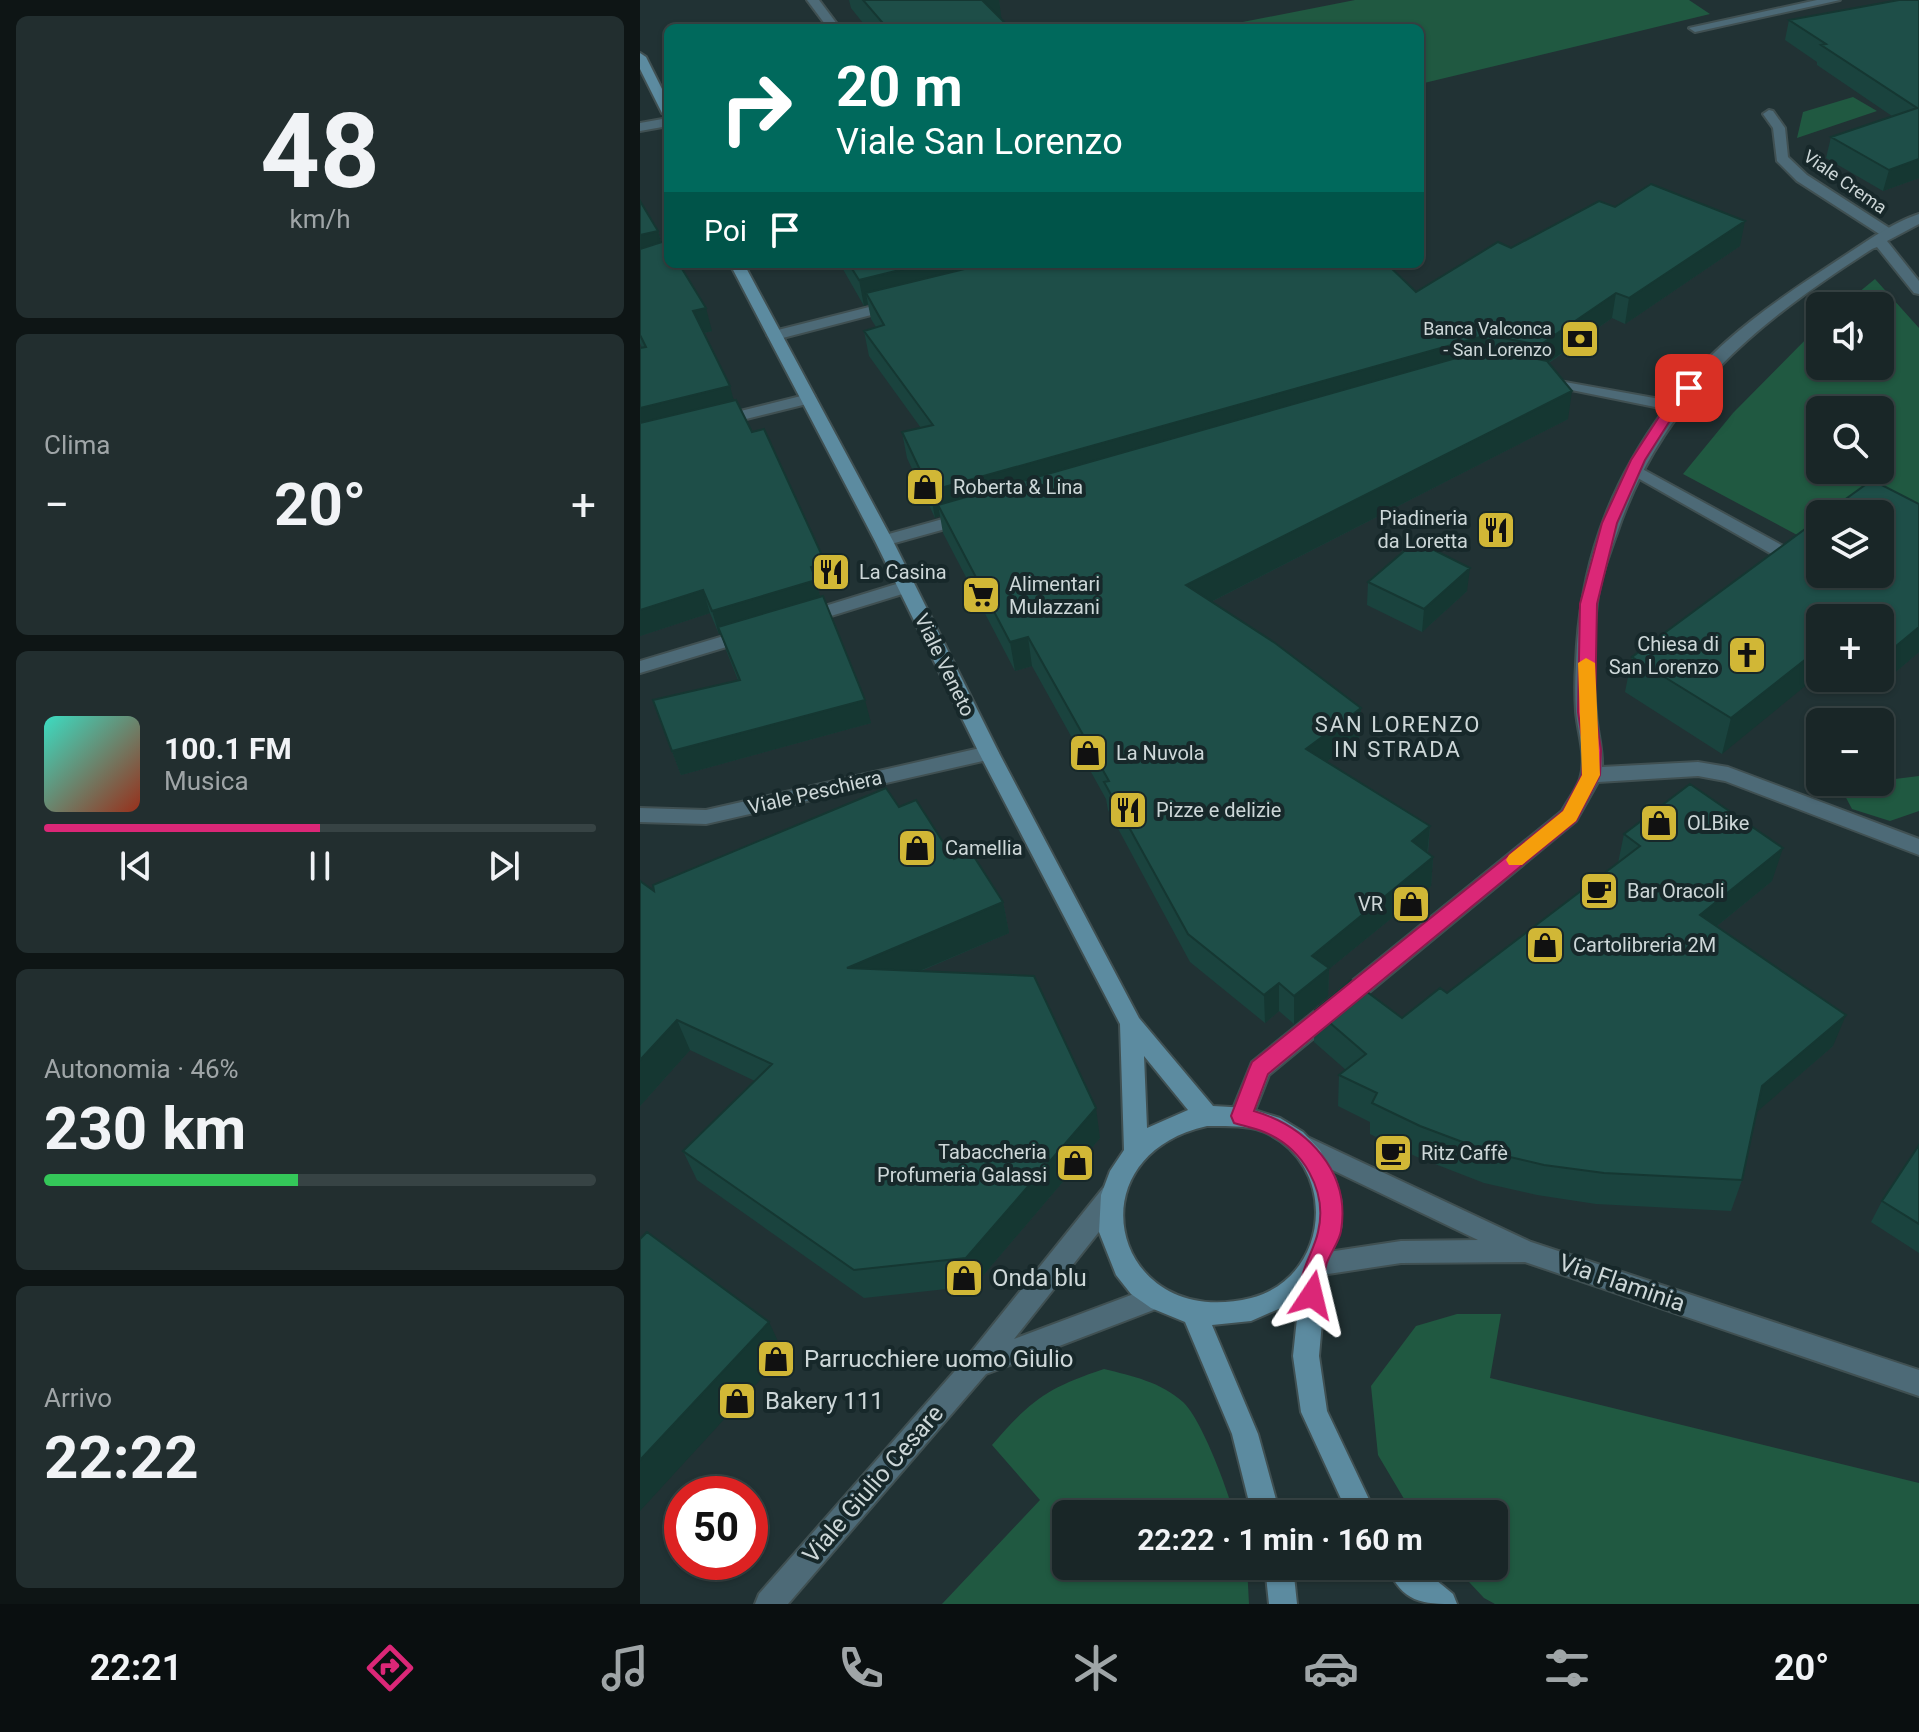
<!DOCTYPE html>
<html lang="it">
<meta charset="utf-8">
<style>
:root{--surface:#192627;--page:#222e2f;--text:#f1f3f6;--muted:#9fa5a7;--line:#374344;--accent:#db2777}
body{margin:0;font-family:Roboto,sans-serif;background:var(--page);color:var(--text);height:100vh;display:flex;flex-direction:column;font-size:30px;white-space:nowrap}
*{box-sizing:border-box;margin:0}
p{font-size:26px;color:var(--muted)}
.icon{flex:none;width:44px;height:44px;fill:none;stroke:currentColor;stroke-width:2;stroke-linecap:round;stroke-linejoin:round}
.map{position:relative;flex:1;overflow:hidden}
.details{display:flex;flex-direction:column;gap:16px;padding:16px;background:#0e1515;width:640px}
.details>*{flex:none}
.hud{position:absolute;left:24px;top:24px;width:760px;height:244px;border-radius:12px;box-shadow:0 2px 6px #0004,0 0 0 2px var(--line);background:#00695c;color:#fff;overflow:hidden}
.controls{position:absolute;left:1166px;top:292px;display:grid;gap:16px}
.controls a{display:grid;place-items:center;width:88px;height:88px;border-radius:12px;background:var(--surface);box-shadow:0 2px 6px #0004,0 0 0 2px var(--line);font-size:40px}
.speed{position:absolute;left:24px;top:1476px;display:flex;gap:16px;font-size:40px;font-weight:700;text-align:center}
.speed>*{display:grid;place-content:center;width:104px;height:104px;border-radius:50%;background:var(--surface);box-shadow:0 2px 6px #0004,0 0 0 2px var(--line);line-height:1}
.speed .limit{border:12px solid #d22;background:#fff;color:#111}
.pin{position:absolute;display:grid;place-items:center;width:68px;height:68px;color:#fff;margin:-34px;border-radius:16px;box-shadow:0 4px 12px #0006}
.me{position:absolute;width:88px;margin:-44px;rotate:10deg;stroke-linejoin:round;filter:drop-shadow(0 0 6px #0008)}
.turn{display:flex;align-items:center;gap:28px;height:168px;padding:0 40px;font-size:36px}
.turn .icon{width:104px;height:104px;stroke-width:2.5}
.turn b{display:block;font-size:56px;line-height:68px}
.then{display:flex;align-items:center;height:76px;padding:0 40px;background:#0003;gap:16px;font-size:30px}
.big{font-size:60px;font-weight:700;line-height:1.1}
.details .card{flex:1;display:flex;flex-direction:column;justify-content:center;gap:12px;min-width:0;padding:0 28px;border-radius:12px;background:var(--page)}
.details .dial{align-items:center;gap:0}
.dial b{font-size:104px;line-height:1}
.song{display:flex;align-items:center;gap:24px}
.cover{width:96px;height:96px;border-radius:12px;background:linear-gradient(135deg,hsl(170 70% 55%),hsl(10 70% 35%))}
.played{height:8px;border-radius:4px;background:linear-gradient(90deg,var(--accent) 50%,var(--line) 50%)}
.keys{display:flex;justify-content:space-around;direction:ltr}
.heat{display:flex;justify-content:space-between;align-items:center;font-size:44px;direction:ltr}
.charge{height:12px;border-radius:6px;background:linear-gradient(90deg,#34c759 46%,var(--line) 0)}
.trip{position:absolute;left:412px;top:1500px;width:456px;height:80px;border-radius:12px;background:var(--surface);box-shadow:0 2px 6px #0004,0 0 0 2px var(--line);font-weight:700;line-height:80px;text-align:center}
.tabs{display:flex;height:128px;justify-content:space-around;align-items:center;background:#0a0f10;color:var(--muted)}
.tabs .icon{width:56px;height:56px}
.tabs .active{color:var(--accent)}
.tabs b{font-size:36px;color:var(--text)}
main{display:flex;flex:1;min-height:0}
.map>svg:first-child{display:block}
.green{fill:#205941;fill-rule:evenodd}
.lines{fill:none;stroke-linecap:round;stroke-linejoin:round}
.service-casing{stroke:#405052;stroke-width:4}
.minor-casing{stroke:#405052;stroke-width:4}
.secondary-casing{stroke:#405052;stroke-width:4}
.service{fill:#4d6a77;fill-rule:evenodd}
.minor{fill:#4d6a77;fill-rule:evenodd}
.secondary{fill:#5c8ba0;fill-rule:evenodd}
.wall{fill:#1a433e}
.shaded-wall{fill:#153732}
.building{fill:#1e4e48;stroke:#153732;stroke-width:2}
.route{fill:#db2777;stroke:#8e194d;stroke-width:2}
.slow{fill:#f59e0b}
.labels{text-anchor:middle;stroke-width:8;stroke-linejoin:round;paint-order:stroke}
.far-street-label{font-size:18px;fill:#cdd7d8;stroke:#17282a}
.far-poi-label{font-size:18px;fill:#cdd7d8;stroke:#17282a;text-anchor:end}
.poi-label{font-size:20px;fill:#cdd7d8;stroke:#17282a;text-anchor:start}
.street-label{font-size:20px;fill:#cdd7d8;stroke:#17282a}
.neighbourhood-label{font-size:22px;letter-spacing:2px;fill:#cdd7d8;stroke:#17282a}
.near-poi-label{font-size:24px;fill:#cdd7d8;stroke:#17282a;text-anchor:start}
.near-street-label{font-size:24px;fill:#cdd7d8;stroke:#17282a}
</style>
<main>
<section class="details">
<div class="card dial"><b>48</b><p>km/h</p></div>
<div class="card"><p>Clima</p>
<div class="heat"><a>−</a><b class="big">20°</b><a>+</a></div>
</div>
<div class="card">
<div class="song"><i class="cover"></i><div><b>100.1 FM</b><p>Musica</p></div></div>
<div class="played"></div>
<div class="keys"><svg class="icon" aria-label="previous" viewBox="0 0 24 24"><path d="M18 5L8 12l10 7zM5 5v14"/></svg><svg class="icon" aria-label="pause" viewBox="0 0 24 24"><path d="M8 5v14M16 5v14"/></svg><svg class="icon" aria-label="next" viewBox="0 0 24 24"><path d="M6 5l10 7-10 7zM19 5v14"/></svg></div>
</div>
<div class="card"><p>Autonomia · 46%</p><b class="big">230 km</b><div class="charge"></div></div>
<div class="card"><p>Arrivo</p><b class="big">22:22</b></div>
</section>
<div class="map">
<svg width="1279" height="1604" viewBox="0 0 1279 1604">
<rect width="100%" height="100%" fill="#213234"/>
<path class="green" d="M715 0H1049L1070 14 780 84V28H572Z
M1213 97 1237 111 1157 138 1163 112Z
M1235 279 1279 328V538L1240 514H1180V540L1174 544 1043 474 1093 413 1180 325V366H1240V306H1202ZM1180 410H1240V470H1180Z
M1279 776V811L1250 821 1212 809 1203 792 1231 782Z
M817 1314H861L850 1378 1279 1483V1604H855L844 1598 814 1566H854V1514H773L738 1455 731 1386 776 1326Z
M464 1369C492 1376 521 1382 543 1402 561 1418 588 1490 594 1514H426V1566H607L609 1604H302L400 1500 352 1445C391 1400 407 1388 464 1369Z"/>
<g class="lines">
<g class="service-casing">
<path id="service" d="M167 0H179L200 28H188Z
M1129 110 1133 111 1145 128 1148 157 1167 175 1254 231V237H1244L1157 181 1137 161 1133 128 1123 114Z
M995 465 1156 553 1159 557 1150 563 1144 561 989 473 987 470 989 467Z"/>
</g>
<g class="minor-casing">
<path id="minor" d="M1177 0H1200L1055 32 1049 28Z
M28 118V126L0 131V123Z
M1279 214V224L1247 241 1279 281V294L1274 293 1237 247 1232 249C1117 322 1022 399 977 533 969 555 960 579 957 603 953 639 952 677 956 713 957 731 963 749 962 767L1058 762 1088 767 1279 839V855L1085 781 1058 776 958 782 936 821 629 1075 610 1123 602 1126 594 1123 590 1116 612 1062 922 811C928 800 936 790 940 779 947 757 938 735 936 712 935 696 935 680 936 664 939 568 968 486 1025 409L897 383V377L1031 401C1083 331 1159 286 1230 239 1244 230 1263 219 1279 214Z
M253 301 258 302V308L135 340 127 335 130 332Z
M169 394 175 396V402L78 426 70 421 72 418Z
M328 512 334 513 336 517 334 521 244 546 235 541 238 537Z
M266 581 275 587 272 591 165 624 156 618 159 614Z
M107 629 113 631 116 635 113 639 0 673V661Z
M349 746 356 748 359 753 356 758 66 824 0 822V808L66 810Z
M659 1133 891 1242 1279 1370V1396L885 1262 761 1263 675 1276 666 1273 663 1265 666 1257 675 1254 761 1241 838 1240 651 1150 647 1143 651 1136Z
M472 1185 481 1188 484 1196 481 1204 374 1339 515 1286 524 1290 528 1298 524 1306 346 1374 148 1604H115L119 1594 328 1356 463 1188Z"/>
</g>
<g class="secondary-casing">
<path id="secondary" d="M0 53 6 57 28 101V117L22 113 0 69Z
M90 264H104L253 541 359 753 499 1018 573 1106 608 1108 640 1118 663 1132 680 1150 695 1179 701 1202V1226L687 1265 679 1356 687 1411 736 1514H708L661 1412 653 1356 659 1300 611 1321 572 1325 618 1434 640 1514H612L592 1434 545 1322 511 1308 491 1294 476 1275 459 1232 461 1195 470 1171 484 1150 480 1024 339 753 235 541ZM504 1056 548 1110 507 1128ZM567 1126C584 1126 605 1125 622 1131 699 1162 692 1277 611 1298 474 1332 429 1157 567 1126Z
M625 1566H653L657 1604H629Z
M747 1566H779L813 1594 817 1604C782 1604 762 1603 747 1566Z"/>
</g>
<use href="#service" class="service"/>
<use href="#minor" class="minor"/>
<use href="#secondary" class="secondary"/>
</g>
<path class="wall" d="M209 0H359L361 20 369 28H227L211 8Z
M1279 0V178L1243 191 1186 158 1191 137 1252 116 1177 65V62L1145 40 1149 20Z
M0 201 18 231 21 242 72 331 64 333 94 401 185 562 191 586 178 589 180 596 231 723 41 775 13 700 98 680 86 650 81 634H79L70 613 0 636 2 348 0 343Z
M975 207 1100 246 985 324 972 318 909 363 928 419 571 602 721 708 719 737 686 762 790 826 788 853 793 857 791 886 689 969 688 996 654 1024 639 1011 625 1023 550 962 468 810 466 799 392 666 375 671 303 533 300 516 295 518 267 458 262 432 281 428 229 356 224 331 236 327 231 319 228 304 224 306 200 264H747L776 292 871 248Z
M1180 518 1279 652 1232 692 1208 678H1240V618H1180L1082 754 985 692 992 657Z
M728 582 827 591 782 632 727 605Z
M259 807 363 902 369 933 281 971 460 1138 334 1286 224 1298 57 1180 43 1151 115 1081 50 1050 0 1106 14 891Z
M984 834 1132 881 1077 926 1193 1046 1116 1112 1102 1180 1091 1211 956 1204 897 1195 844 1183 777 1157 730 1134V1122L698 1106 699 1075 706 1070 674 1042 675 1010 762 1018 807 993 978 863Z
M1279 1145V1253L1231 1222 1242 1201Z"/>
<path class="shaded-wall" d="M341 0H359L362 23Z
M1279 159V178L1243 191 1249 170Z
M1105 221 1100 246 985 324 989 298Z
M18 231 24 253 0 259V235Z
M284 264H391L226 293 228 304 224 306 219 280Z
M976 293 972 318 896 371 900 345Z
M66 308 72 331 59 334 53 311Z
M847 335 844 361 298 505 300 516 295 518 290 491Z
M90 386 96 409 0 433V408Z
M932 391 928 419 547 614 546 585Z
M185 562 191 586 178 589 182 603 78 627 81 634H79L72 611 171 567Z
M830 568 827 591 782 632 784 609Z
M63 590 70 613 0 636V610Z
M1279 627V652L1232 692 1236 678H1240V668L1244 656Z
M388 637 392 666 375 671 370 642Z
M1180 648V674L1082 754 1091 718Z
M225 700 231 723 41 775 32 751Z
M721 708 719 737 666 777V749Z
M790 826 787 855 772 841Z
M1143 848 1132 881 1051 947 1060 915Z
M793 857 791 886 689 969 688 996 654 1024V996L672 956Z
M363 902 369 933 216 998 207 968Z
M639 983V1011L625 1023 624 995Z
M1206 1015 1193 1046 1111 1117 1122 1086Z
M37 1020 50 1050 0 1106V1060Z
M456 1108 460 1138 334 1286 326 1258Z
M129 1322 144 1354 0 1511V1460Z"/>
<path class="building" d="M223 0H342L370 28H247Z
M1259 0H1279V159L1249 170 1191 137 1277 108 1181 45 1186 44 1149 20Z
M1011 184 1105 221 989 298 976 293 900 345 847 335 290 491 262 432 293 425 224 331 244 325 226 293 345 264H747L776 292 858 242 871 248 959 201 975 207Z
M0 201 18 231 0 235Z
M25 241 28 247V264H39L66 308 53 311 90 386 0 408V348L6 347 0 335V249Z
M209 264H284L219 280Z
M848 349 907 361 932 391 546 585 635 643 721 708 666 749 790 826 772 841 793 857 672 956 689 968 654 996 639 983 624 995 548 934 464 782 469 781 388 637 370 642 298 505Z
M96 400 112 432 124 429 185 562 171 567 176 580 72 611 63 590 0 610V423Z
M1232 480 1279 504V627L1244 656 1240 654V618H1180V648L1091 718 992 657 1180 518V574H1240V514H1185Z
M776 541 830 568 784 609 728 582Z
M183 596 225 700 32 751 13 700 100 680 78 627Z
M1050 784 1143 848 1060 915 1206 1015 1122 1086 1102 1180 964 1173 904 1165 849 1152 780 1126 732 1103 737 1093 699 1075 726 1054 675 1010 711 980 762 1018 800 988 807 993 1000 846 984 834Z
M246 788 259 807 276 800 314 859 331 852 363 902 207 968 394 976 456 1108 326 1258 214 1270 43 1151 132 1064 37 1020 0 1060V881L14 891 13 885Z
M1279 1145V1224L1242 1201Z
M7 1232 129 1322 0 1460V1239Z"/>
<path class="route" d="M1049 384 1056 388 1038 408 1005 460 977 523 957 604 955 712 961 750 960 775 936 821 628 1074 614 1111C668 1127 711 1172 701 1231 699 1243 689 1254 686 1266 683 1279 686 1291 680 1303L672 1306 664 1303C653 1277 673 1256 678 1232 688 1191 663 1148 624 1132 614 1128 604 1126 594 1123L591 1116 609 1069 612 1062 923 811 942 775 944 750 938 712 940 604 962 523 991 460 1028 403 1044 385Z"/>
<path class="slow" d="M946 658 955 663 960 775 936 821 882 865H869L866 860 869 855 923 811 942 775 938 663Z"/>
<defs>
<g id="bank-square" transform="scale(2)"><rect x="-9" y="-9" width="18" height="18" rx="4" fill="#d1b736" stroke="#17282a"/><path d="M-6-4H6V4H-6ZM0-2.3a2.3 2.3 0 1 0 0 4.6a2.3 2.3 0 1 0 0-4.6Z" fill="#111"/></g>
<g id="shop-square" transform="scale(2)"><rect x="-9" y="-9" width="18" height="18" rx="4" fill="#d1b736" stroke="#17282a"/><path d="M-5-2.5h2.3a2.7 3.5 0 0 1 5.4 0H5L5.5 6h-11ZM-1.5-2.5h3a1.5 2.3 0 0 0-3 0Z" fill="#111"/></g>
<g id="restaurant-square" transform="scale(2)"><rect x="-9" y="-9" width="18" height="18" rx="4" fill="#d1b736" stroke="#17282a"/><path d="M-5-6h1v4h1v-4h1v4h1v-4h1v5L-1.5 .5V6h-2V.5L-5-1ZM5-6V6H3V1.5H1.5Q1.5-4 5-6Z" fill="#111"/></g>
<g id="supermarket-square" transform="scale(2)"><rect x="-9" y="-9" width="18" height="18" rx="4" fill="#d1b736" stroke="#17282a"/><path d="M-6-5.5h2.5l.6 2H6L4.5 2H-2.5L-4.4-4H-6ZM-1.5 3.2a1.3 1.3 0 1 0 .1 0ZM3 3.2a1.3 1.3 0 1 0 .1 0Z" fill="#111"/></g>
<g id="church-square" transform="scale(2)"><rect x="-9" y="-9" width="18" height="18" rx="4" fill="#d1b736" stroke="#17282a"/><path d="M-1.2-6h2.4v3.5h3.3v2.4h-3.3V6h-2.4V-.1h-3.3v-2.4h3.3Z" fill="#111"/></g>
<g id="cafe-square" transform="scale(2)"><rect x="-9" y="-9" width="18" height="18" rx="4" fill="#d1b736" stroke="#17282a"/><path d="M-5.5-4.5H6V0H3Q3 3.5 0 3.5H-2.5Q-5.5 3.5-5.5 0ZM3-3.2v2h1.7v-2ZM-6 4.5H4V6H-6Z" fill="#111"/></g>
</defs>
<g fill-rule="evenodd">
<use href="#bank-square" x="940" y="339"/>
<use href="#shop-square" x="285" y="487"/>
<use href="#restaurant-square" x="856" y="530"/>
<use href="#restaurant-square" x="191" y="572"/>
<use href="#supermarket-square" x="341" y="595"/>
<use href="#church-square" x="1107" y="655"/>
<use href="#shop-square" x="448" y="753"/>
<use href="#restaurant-square" x="488" y="810"/>
<use href="#shop-square" x="1019" y="823"/>
<use href="#shop-square" x="277" y="848"/>
<use href="#cafe-square" x="959" y="891"/>
<use href="#shop-square" x="771" y="904"/>
<use href="#shop-square" x="905" y="945"/>
<use href="#cafe-square" x="753" y="1153"/>
<use href="#shop-square" x="435" y="1163"/>
<use href="#shop-square" x="324" y="1278"/>
<use href="#shop-square" x="136" y="1359"/>
<use href="#shop-square" x="97" y="1401"/>
</g>
<g class="labels">
<g class="far-street-label">
<text transform="translate(1205 182) rotate(35)" y="6">Viale Crema</text>
</g>
<g class="far-poi-label">
<text x="912" y="335">Banca Valconca<tspan x="912" dy="21">- San Lorenzo</tspan></text>
</g>
<g class="poi-label">
<text x="313" y="494">Roberta &amp; Lina</text>
<text x="828" y="525" text-anchor="end">Piadineria<tspan x="828" dy="23">da Loretta</tspan></text>
<text x="219" y="579">La Casina</text>
<text x="369" y="591">Alimentari<tspan x="369" dy="23">Mulazzani</tspan></text>
<text x="1079" y="651" text-anchor="end">Chiesa di<tspan x="1079" dy="23">San Lorenzo</tspan></text>
<text x="476" y="760">La Nuvola</text>
<text x="516" y="817">Pizze e delizie</text>
<text x="1047" y="830">OLBike</text>
<text x="305" y="855">Camellia</text>
<text x="987" y="898">Bar Oracoli</text>
<text x="743" y="911" text-anchor="end">VR</text>
<text x="933" y="952">Cartolibreria 2M</text>
<text x="407" y="1159" text-anchor="end">Tabaccheria<tspan x="407" dy="23">Profumeria Galassi</tspan></text>
<text x="781" y="1160">Ritz Caffè</text>
</g>
<g class="street-label">
<text transform="translate(305 665) rotate(64)" y="7">Viale Veneto</text>
<text transform="translate(175 792) rotate(-13)" y="7">Viale Peschiera</text>
</g>
<g class="neighbourhood-label">
<text x="758" y="732">SAN LORENZO<tspan x="758" dy="25">IN STRADA</tspan></text>
</g>
<g class="near-poi-label">
<text x="352" y="1286">Onda blu</text>
<text x="164" y="1367">Parrucchiere uomo Giulio</text>
<text x="125" y="1409">Bakery 111</text>
</g>
<g class="near-street-label">
<text transform="translate(982 1283) rotate(19)" y="8">Via Flaminia</text>
<text transform="translate(233 1484) rotate(-49)" y="8">Viale Giulio Cesare</text>
</g>
</g>
</svg>
<div class="controls">
<a><svg class="icon" aria-label="sound" viewBox="0 0 24 24"><path d="M4 9h4l5-4v14l-5-4H4zM17 9q2 3 0 6"/></svg></a>
<a><svg class="icon" aria-label="search" viewBox="0 0 24 24"><circle cx="10" cy="10" r="6"/><path d="M15 15l6 6"/></svg></a>
<a><svg class="icon" aria-label="layers" viewBox="0 0 24 24"><path d="M12 4l9 5-9 5-9-5zM3 14l9 5 9-5"/></svg></a>
<a>+</a>
<a>−</a>
</div>
<div class="speed"><div class="limit">50</div></div>
<div class="pin" style="left:1049px;top:388px;background:#d93025"><svg class="icon" aria-label="arrive" viewBox="0 0 24 24"><path d="M6 21V4h12l-3 4 3 4H6"/></svg></div>
<svg class="me" style="left:672px;top:1295px" viewBox="-20 -20 40 40"><path d="M0-17L14 15 0 8-14 15z" fill="#db2777" stroke="#fff" stroke-width="4"/></svg>
<div class="trip">22:22 · 1 min · 160 m</div>
<div class="hud">
<div class="turn"><svg class="icon" aria-label="right" viewBox="0 0 24 24"><path d="M7 20v-9h11M14 6l5 5-5 5"/></svg><div><b>20 m</b>Viale San Lorenzo</div></div>
<div class="then">Poi<svg class="icon" aria-label="arrive" viewBox="0 0 24 24"><path d="M6 21V4h12l-3 4 3 4H6"/></svg></div>
</div>
</div>
</main>
<nav class="tabs">
<b>22:21</b>
<svg class="icon active" aria-label="directions" viewBox="0 0 24 24"><path d="M12 3l9 9-9 9-9-9zM9 14v-3h6M13 9l2 2-2 2"/></svg>
<svg class="icon" aria-label="music" viewBox="0 0 24 24"><path d="M9 18V5l10-2v13"/><circle cx="6" cy="18" r="3"/><circle cx="16" cy="16" r="3"/></svg>
<svg class="icon" aria-label="phone" viewBox="0 0 24 24"><path d="M5 4h4l2 5-3 2q2 4 5 5l2-3 5 2v4C11 20 4 13 5 4z"/></svg>
<svg class="icon" aria-label="climate" viewBox="0 0 24 24"><path d="M12 3v18M4 7l16 10M4 17L20 7"/></svg>
<svg class="icon" aria-label="car" viewBox="0 0 24 24"><path d="M5 17H2v-5l4-1 3-4h7l3 4 3 1v5h-3M9 17h6M6 11h13"/><circle cx="7" cy="17" r="2"/><circle cx="17" cy="17" r="2"/></svg>
<svg class="icon" aria-label="filters" viewBox="0 0 24 24"><path d="M4 7h16M4 17h16"/><circle cx="9" cy="7" r="2"/><circle cx="15" cy="17" r="2"/></svg>
<b>20°</b>
</nav>
